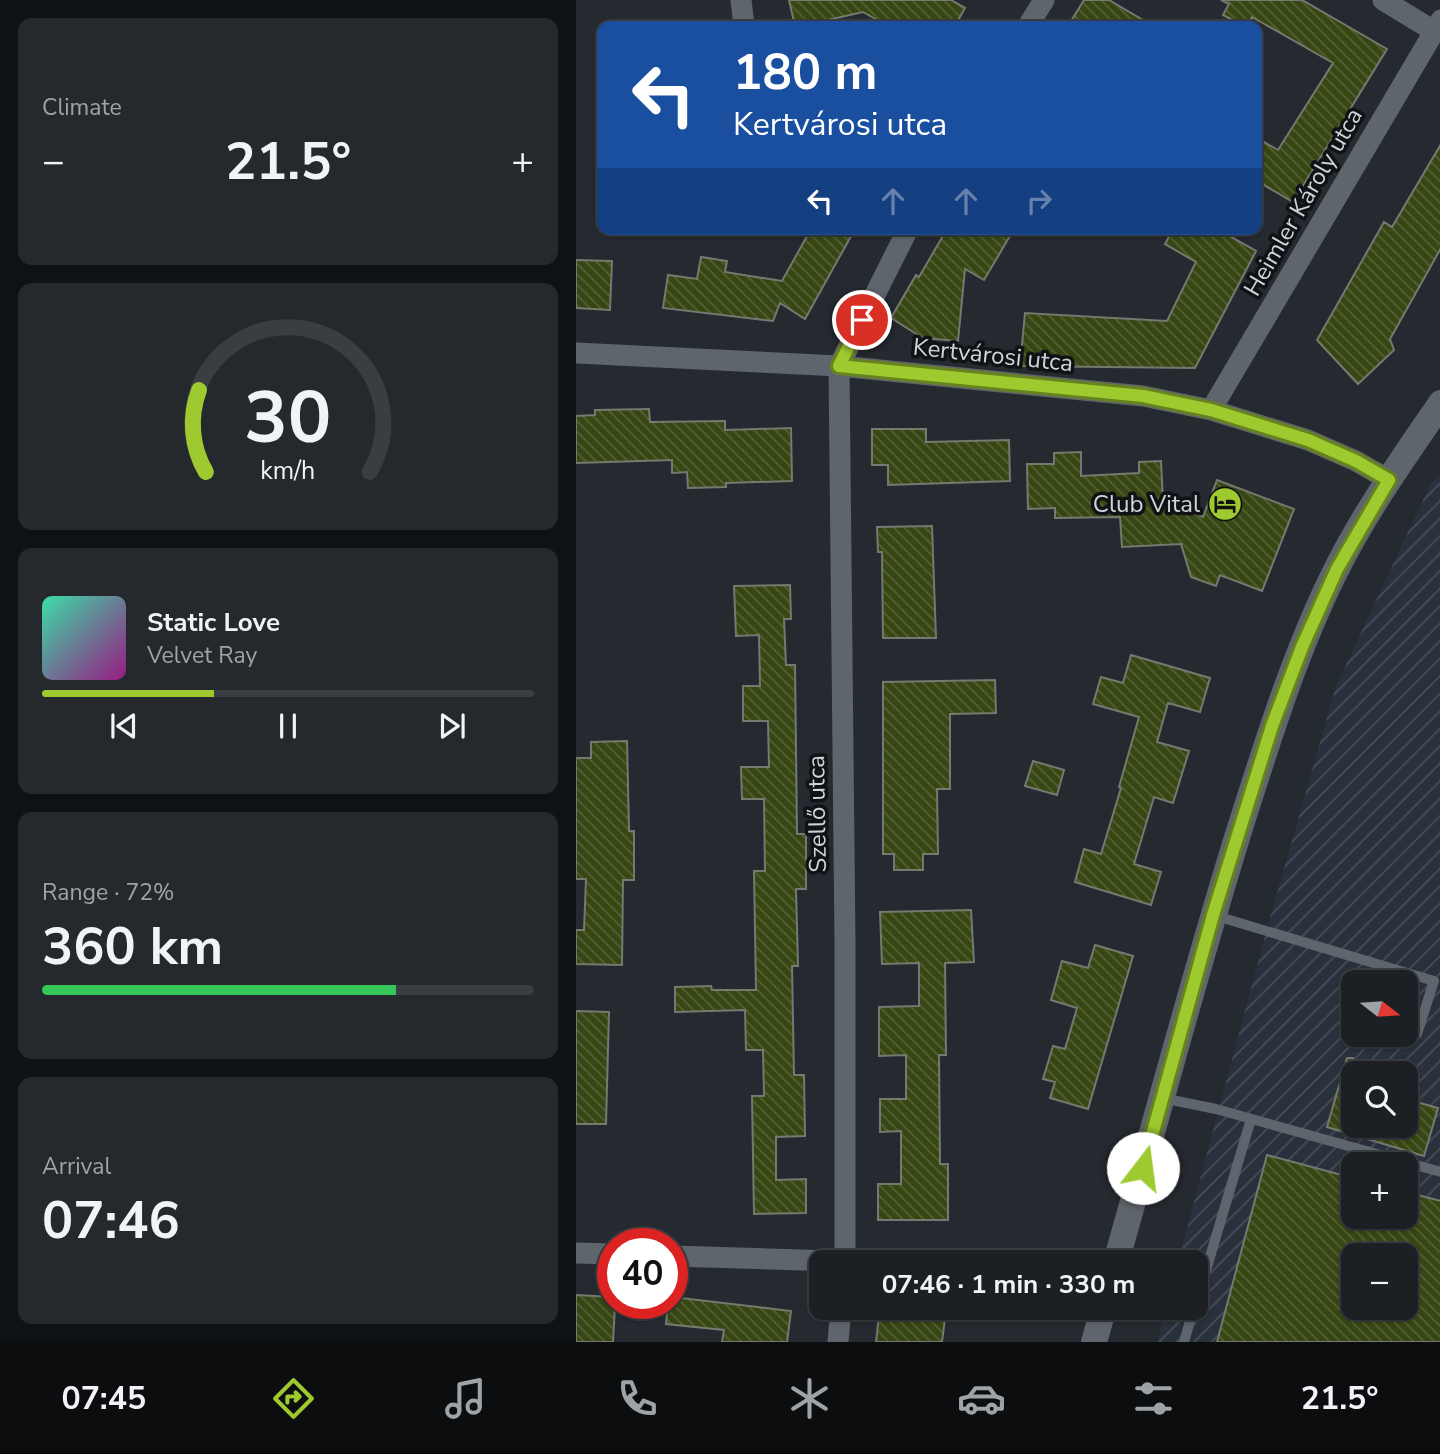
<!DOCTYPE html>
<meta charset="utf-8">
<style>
:root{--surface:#1c2024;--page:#25282c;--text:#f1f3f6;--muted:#a0a3a6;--line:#3a3e41;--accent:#9eca2f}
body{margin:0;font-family:"Nunito Sans",sans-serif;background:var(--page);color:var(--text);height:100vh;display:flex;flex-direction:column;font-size:26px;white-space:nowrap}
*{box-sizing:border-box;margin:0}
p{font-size:23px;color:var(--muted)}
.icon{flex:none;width:38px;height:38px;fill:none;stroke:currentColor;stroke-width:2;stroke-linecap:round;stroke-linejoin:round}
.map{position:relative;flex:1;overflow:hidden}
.drawer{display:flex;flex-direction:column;gap:18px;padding:18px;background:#0f1214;width:576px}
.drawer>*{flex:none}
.banner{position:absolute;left:21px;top:21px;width:665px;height:214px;border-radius:14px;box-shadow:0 2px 5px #0004,0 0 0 2px var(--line);background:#1a4fa0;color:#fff;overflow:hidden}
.needle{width:46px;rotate:107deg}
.fabs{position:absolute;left:765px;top:970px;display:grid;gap:14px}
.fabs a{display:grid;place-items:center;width:77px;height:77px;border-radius:14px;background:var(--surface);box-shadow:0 2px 5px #0004,0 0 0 2px var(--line);font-size:35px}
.speed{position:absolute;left:21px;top:1228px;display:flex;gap:14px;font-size:35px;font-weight:700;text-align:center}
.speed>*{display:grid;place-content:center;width:91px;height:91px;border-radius:50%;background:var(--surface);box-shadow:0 2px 5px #0004,0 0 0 2px var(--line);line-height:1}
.speed .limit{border:10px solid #d22;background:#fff;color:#111}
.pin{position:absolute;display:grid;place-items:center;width:60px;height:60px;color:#fff;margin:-30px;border:4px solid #fff;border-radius:50%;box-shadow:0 2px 7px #0007}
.me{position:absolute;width:77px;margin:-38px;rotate:15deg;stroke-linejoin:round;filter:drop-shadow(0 0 5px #0008)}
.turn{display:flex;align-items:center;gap:24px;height:147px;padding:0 21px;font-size:32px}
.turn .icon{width:91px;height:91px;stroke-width:2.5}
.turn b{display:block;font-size:49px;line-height:60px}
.lanes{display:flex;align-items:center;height:66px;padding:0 21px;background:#0003;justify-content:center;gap:35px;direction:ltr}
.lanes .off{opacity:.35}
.big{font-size:52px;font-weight:700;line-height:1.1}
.drawer .tile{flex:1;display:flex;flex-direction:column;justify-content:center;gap:10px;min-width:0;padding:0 24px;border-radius:14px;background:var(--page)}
.drawer .dial{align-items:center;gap:0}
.dial svg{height:182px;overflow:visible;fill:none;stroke:var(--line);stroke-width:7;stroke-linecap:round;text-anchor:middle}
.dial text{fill:var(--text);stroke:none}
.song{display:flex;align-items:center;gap:21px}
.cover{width:84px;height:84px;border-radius:10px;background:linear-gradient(135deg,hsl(160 70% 55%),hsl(310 70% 35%))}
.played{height:7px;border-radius:4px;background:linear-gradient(90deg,var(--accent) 35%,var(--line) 35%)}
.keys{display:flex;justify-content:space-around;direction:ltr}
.heat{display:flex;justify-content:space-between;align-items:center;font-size:38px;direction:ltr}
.charge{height:10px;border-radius:5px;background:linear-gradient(90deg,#34c759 72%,var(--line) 0)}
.trip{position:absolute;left:233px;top:1250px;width:399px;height:70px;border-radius:14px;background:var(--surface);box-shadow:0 2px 5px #0004,0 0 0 2px var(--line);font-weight:700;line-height:70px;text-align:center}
.menu{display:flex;height:112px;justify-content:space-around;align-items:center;background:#0b0d0e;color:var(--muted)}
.menu .icon{width:49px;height:49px}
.menu .current{color:var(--accent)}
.menu b{font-size:32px;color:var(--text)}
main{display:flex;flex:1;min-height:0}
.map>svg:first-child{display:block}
.industrial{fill:url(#industrial-furrows);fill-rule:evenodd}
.building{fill:url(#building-back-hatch);stroke:#757970;stroke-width:2;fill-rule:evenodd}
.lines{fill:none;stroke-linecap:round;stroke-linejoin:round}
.service{stroke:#5f656c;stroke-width:10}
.minor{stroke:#5f656c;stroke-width:21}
.tertiary{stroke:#5f656c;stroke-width:26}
.route-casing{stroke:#67831f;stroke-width:18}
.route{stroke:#9eca2f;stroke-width:12}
.labels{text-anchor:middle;stroke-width:7;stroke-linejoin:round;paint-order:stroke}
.street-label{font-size:24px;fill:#d0d3d8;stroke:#101215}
.poi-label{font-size:24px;fill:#d0d3d8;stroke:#101215;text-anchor:end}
</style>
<main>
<section class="drawer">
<div class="tile"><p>Climate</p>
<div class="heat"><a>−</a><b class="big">21.5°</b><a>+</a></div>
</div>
<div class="tile dial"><svg viewBox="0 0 100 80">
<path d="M14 69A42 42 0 1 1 86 69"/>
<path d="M14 69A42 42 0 0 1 11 33" stroke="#9eca2f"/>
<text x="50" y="56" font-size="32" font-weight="700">30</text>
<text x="50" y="72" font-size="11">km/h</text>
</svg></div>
<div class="tile">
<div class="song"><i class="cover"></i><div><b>Static Love</b><p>Velvet Ray</p></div></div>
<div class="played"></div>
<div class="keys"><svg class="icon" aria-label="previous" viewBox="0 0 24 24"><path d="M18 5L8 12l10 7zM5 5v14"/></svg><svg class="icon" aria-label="pause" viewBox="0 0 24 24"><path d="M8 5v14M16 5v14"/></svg><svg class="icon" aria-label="next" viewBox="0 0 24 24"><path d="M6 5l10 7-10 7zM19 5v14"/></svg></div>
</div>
<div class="tile"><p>Range · 72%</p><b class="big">360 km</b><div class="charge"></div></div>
<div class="tile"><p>Arrival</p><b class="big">07:46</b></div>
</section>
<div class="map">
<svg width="865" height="1342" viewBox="0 0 865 1342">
<defs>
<pattern id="industrial-furrows" width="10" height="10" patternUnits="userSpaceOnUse" patternTransform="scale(1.75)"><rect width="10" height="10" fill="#29313d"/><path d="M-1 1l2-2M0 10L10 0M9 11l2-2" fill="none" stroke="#474e58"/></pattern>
<pattern id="building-back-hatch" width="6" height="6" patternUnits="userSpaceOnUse" patternTransform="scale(1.75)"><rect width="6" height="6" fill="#374713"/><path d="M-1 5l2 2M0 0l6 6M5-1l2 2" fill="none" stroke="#536135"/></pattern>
</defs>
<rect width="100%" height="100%" fill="#252a30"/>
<path class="industrial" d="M864 475V1342H581L590 1307H620V1262H602L693 921 760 686 855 483ZM777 982H830V1034H777ZM777 1073H830V1125H777ZM777 1164H830V1216H777ZM777 1255H830V1307H777Z"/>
<path class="building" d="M213 0H375L389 8 379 26H312L287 12 247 21 249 26H219Z
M508 0H533L577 26H492Z
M645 0H726L811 49 717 202 681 181V138L702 150 757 63 676 17 671 26H668L647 15 653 4Z
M865 144V248L814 339 818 350 782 384 741 340 808 222 816 227Z
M235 229H279L229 319 204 303 197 321 87 308 92 275 121 279 125 257 151 261 149 272 206 281Z
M371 229H438L408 280 389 269 382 341 347 338 315 318 340 275 343 277Z
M597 229H641L680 251 619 368 444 366 449 313 591 321 620 262 589 244Z
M0 260 36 261 34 310 0 308Z
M73 409 74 422 149 421V430L215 428 216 481 150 483V487L112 488 111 472 96 473V460L0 463V416L19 415V410Z
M296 429H350V442L433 440 434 481 312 485V465H296Z
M505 452V476L563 473V462L585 461 587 502 627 517 641 480 718 509 686 591 644 575 640 586 615 577 605 544 546 547 544 517 479 518V508L452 509 451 464H478V453Z
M356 526 360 638H307L306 552H302L301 527Z
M214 585 215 619H208L210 665H219L221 834H230V889H220L222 966H216L218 1075H228L229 1136 200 1137V1180L230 1179V1213L178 1214 176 1096H188L187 1050H170L169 1010 99 1012V987L135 986 136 990H180L178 871H189L188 799H166L165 767H193L192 721H167V686H184L183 635 160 636 158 586Z
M555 655 634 678 624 712 592 703 581 742 613 751 597 803 578 797 558 864 585 872 575 905 499 882 508 849 525 854 545 788 543 787 563 717 517 704 525 677 547 683Z
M419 680 420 713 374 714V789H361L362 854H347V870H318V854H307V682Z
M51 741 53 831H58V880H47L46 965 0 964V930H8L10 879H0V758H15V742Z
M457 761 488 770 481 795 449 786Z
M395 910 398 962 369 963 370 1055H363L364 1164H372V1220H302V1184H325V1131L304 1132V1099H330V1055L303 1056V1007L343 1006V963L306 964 304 912Z
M519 945 557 956 512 1109 474 1098 479 1082 467 1079 477 1046 489 1049 501 1008 475 1000 486 961 512 968Z
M0 1011 33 1012 30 1124H0Z
M771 1058H777V1125H830V1099L862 1108 848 1156 751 1127Z
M691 1155 777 1178V1216H830V1192L865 1201V1342H641ZM777 1255H830V1307H777Z
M0 1295 37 1297V1304H39L37 1342H0Z
M96 1297 215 1311 211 1342H146L148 1330 90 1324 92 1304H96Z
M304 1307H346L370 1311 366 1342H300Z"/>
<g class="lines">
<path class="service" d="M637 915 858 981 841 1034
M586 1098 640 1109 865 1172
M620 1304 675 1119
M608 1342 618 1307"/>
<path class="minor" d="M165 0 168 26
M807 0 858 31
M452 26 468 0
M0 353 263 366 567 396 635 410 732 440 780 461 813 480
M635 410 865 20
M0 1253 37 1254
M96 1256 290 1262
M269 1262V944L263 366 332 229
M262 1342 265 1307"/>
<path class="tertiary" d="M540 1262C581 1117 619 972 664 828 692 740 719 652 760 570 789 512 828 457 865 403
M518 1342 528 1307"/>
</g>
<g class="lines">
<g class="route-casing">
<path id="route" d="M286 320 263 366 567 396 635 410 732 440 780 461 813 480 761 569 726 647 696 726 637 915 567 1168"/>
</g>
<use href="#route" class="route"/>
</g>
<defs>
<g id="hotel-disc" transform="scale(1.75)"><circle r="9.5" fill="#9eca2f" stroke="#101215"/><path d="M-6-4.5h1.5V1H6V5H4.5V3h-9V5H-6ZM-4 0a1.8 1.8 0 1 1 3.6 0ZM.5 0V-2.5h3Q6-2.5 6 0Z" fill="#111"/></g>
</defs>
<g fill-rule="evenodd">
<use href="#hotel-disc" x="649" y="504"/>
</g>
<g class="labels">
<g class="street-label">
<text transform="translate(727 202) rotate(-60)" y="8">Heimler Károly utca</text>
<text transform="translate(417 355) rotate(6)" y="8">Kertvárosi utca</text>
<text transform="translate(241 814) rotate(-91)" y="8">Szellő utca</text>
</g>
<g class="poi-label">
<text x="624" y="512">Club Vital</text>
</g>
</g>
</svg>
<div class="fabs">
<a><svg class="needle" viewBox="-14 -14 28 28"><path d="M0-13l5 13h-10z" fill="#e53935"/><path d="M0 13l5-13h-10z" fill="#a0a3a6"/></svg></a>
<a><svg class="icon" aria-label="search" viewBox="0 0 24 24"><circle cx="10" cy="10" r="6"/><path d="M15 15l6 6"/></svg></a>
<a>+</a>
<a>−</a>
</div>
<div class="speed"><div class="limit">40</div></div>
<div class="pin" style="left:286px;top:320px;background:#d93025"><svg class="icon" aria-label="arrive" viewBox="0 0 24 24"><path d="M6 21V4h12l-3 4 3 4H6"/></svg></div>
<svg class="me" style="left:567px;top:1168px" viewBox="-20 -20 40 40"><circle r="19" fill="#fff"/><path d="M0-13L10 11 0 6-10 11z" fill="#9eca2f"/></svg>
<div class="trip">07:46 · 1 min · 330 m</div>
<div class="banner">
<div class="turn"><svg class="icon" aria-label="left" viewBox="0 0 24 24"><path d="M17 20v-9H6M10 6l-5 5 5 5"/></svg><div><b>180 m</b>Kertvárosi utca</div></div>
<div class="lanes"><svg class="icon" aria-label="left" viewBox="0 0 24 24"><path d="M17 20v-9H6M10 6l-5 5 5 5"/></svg><svg class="icon off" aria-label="ahead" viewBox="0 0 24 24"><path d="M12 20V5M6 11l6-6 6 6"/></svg><svg class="icon off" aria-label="ahead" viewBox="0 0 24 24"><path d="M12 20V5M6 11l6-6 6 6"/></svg><svg class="icon off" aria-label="right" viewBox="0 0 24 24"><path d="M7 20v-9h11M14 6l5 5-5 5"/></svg></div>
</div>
</div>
</main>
<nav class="menu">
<b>07:45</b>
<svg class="icon current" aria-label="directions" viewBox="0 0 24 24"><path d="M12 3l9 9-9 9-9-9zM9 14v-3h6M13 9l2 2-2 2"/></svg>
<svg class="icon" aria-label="music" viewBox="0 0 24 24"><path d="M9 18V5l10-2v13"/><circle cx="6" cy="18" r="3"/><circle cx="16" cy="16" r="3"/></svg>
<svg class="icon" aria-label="phone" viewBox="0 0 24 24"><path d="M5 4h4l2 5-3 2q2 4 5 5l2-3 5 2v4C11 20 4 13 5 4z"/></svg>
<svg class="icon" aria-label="climate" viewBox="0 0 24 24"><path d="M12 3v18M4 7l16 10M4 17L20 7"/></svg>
<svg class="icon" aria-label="car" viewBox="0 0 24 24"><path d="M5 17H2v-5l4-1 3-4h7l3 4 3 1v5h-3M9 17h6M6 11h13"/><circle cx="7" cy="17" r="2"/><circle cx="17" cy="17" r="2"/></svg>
<svg class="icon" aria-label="filters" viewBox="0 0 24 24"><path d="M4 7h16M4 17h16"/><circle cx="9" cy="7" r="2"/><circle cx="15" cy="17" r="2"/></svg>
<b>21.5°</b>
</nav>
